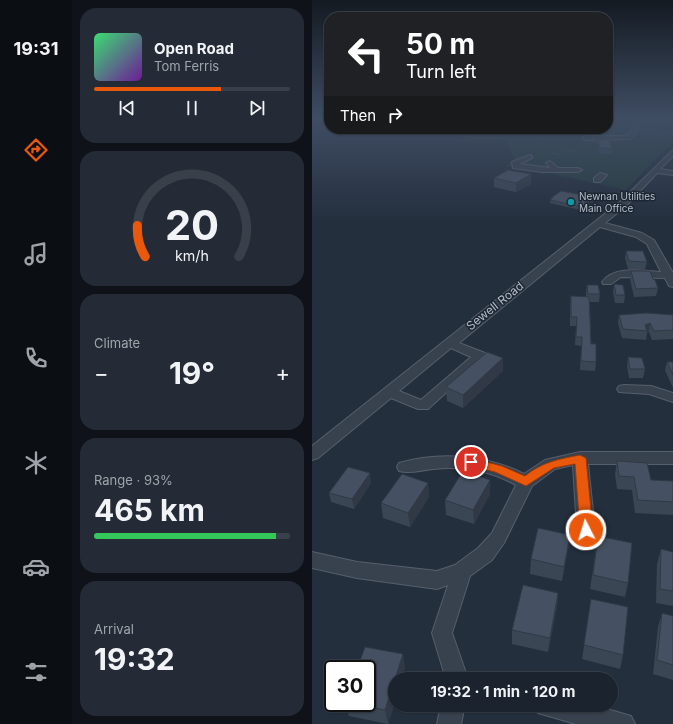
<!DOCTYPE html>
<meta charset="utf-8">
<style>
:root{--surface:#1b232e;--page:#242b36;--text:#f1f3f6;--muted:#a0a4aa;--line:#39404a;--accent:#ea580c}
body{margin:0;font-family:Inter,sans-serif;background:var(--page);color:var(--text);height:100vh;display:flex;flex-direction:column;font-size:15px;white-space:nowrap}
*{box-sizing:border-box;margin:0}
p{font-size:13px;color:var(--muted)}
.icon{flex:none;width:22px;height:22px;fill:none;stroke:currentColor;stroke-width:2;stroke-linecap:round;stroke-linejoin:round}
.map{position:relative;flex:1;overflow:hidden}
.sheet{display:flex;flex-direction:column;gap:8px;padding:8px;background:#0f1319;width:240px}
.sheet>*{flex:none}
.guide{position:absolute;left:12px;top:12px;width:289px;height:122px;border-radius:16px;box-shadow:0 1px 3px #0004,0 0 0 1px var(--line);background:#202124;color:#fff;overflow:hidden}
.speed{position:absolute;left:12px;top:660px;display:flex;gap:8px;font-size:20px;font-weight:700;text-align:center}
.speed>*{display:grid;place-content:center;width:52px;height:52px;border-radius:50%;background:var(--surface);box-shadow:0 1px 3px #0004,0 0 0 1px var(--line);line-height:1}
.speed .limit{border:2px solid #111;border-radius:6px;background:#fff;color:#111}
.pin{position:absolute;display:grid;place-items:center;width:34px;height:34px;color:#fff;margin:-17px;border:2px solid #fff;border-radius:50%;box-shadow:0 1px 4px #0007}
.me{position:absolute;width:44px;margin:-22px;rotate:355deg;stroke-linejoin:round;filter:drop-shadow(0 0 3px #0008)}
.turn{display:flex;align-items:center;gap:14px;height:84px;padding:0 16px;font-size:18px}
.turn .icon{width:52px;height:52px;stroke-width:2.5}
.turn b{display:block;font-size:28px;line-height:34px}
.then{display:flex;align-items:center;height:38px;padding:0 16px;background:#0003;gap:8px;font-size:15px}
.big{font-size:30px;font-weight:700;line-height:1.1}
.sheet .card{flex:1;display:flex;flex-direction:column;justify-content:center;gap:6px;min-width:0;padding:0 14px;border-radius:16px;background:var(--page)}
.sheet .dial{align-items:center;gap:0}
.dial svg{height:104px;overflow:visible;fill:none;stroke:var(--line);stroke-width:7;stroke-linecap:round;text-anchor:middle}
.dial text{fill:var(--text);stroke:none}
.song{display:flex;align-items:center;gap:12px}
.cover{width:48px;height:48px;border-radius:6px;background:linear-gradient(135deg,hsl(140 70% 55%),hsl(280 70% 35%))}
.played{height:4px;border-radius:2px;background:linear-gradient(90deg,var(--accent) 65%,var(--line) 65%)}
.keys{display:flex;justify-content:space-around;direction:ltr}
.heat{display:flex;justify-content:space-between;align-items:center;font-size:22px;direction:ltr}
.charge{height:6px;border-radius:3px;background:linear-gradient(90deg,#34c759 93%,var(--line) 0)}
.trip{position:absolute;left:76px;top:672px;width:230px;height:40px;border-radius:20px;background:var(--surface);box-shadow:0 1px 3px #0004,0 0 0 1px var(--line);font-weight:700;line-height:40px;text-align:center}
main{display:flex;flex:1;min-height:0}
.tabs{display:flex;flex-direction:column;width:72px;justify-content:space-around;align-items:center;background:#0b0e12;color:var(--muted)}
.tabs .icon{width:28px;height:28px}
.tabs .on{color:var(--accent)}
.tabs b{font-size:18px;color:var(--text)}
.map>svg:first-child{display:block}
.green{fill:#263c3f}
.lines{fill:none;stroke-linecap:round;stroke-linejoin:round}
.minor-casing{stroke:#565f6c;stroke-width:2}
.path{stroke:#44595c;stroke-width:1;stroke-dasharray:1.5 1.5;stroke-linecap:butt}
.minor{fill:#38414e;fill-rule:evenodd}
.wall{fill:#3b4654}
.shaded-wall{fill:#303945}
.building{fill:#455162;stroke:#303945}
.route{fill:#ea580c;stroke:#983908}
.culture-dot{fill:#0f9aa8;stroke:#1d2633;stroke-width:1.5}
.labels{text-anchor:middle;stroke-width:3;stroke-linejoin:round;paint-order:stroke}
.far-poi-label{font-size:10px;fill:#b4bcc9;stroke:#1d2633;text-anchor:start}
.street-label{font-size:12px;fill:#b4bcc9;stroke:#1d2633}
</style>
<main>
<nav class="tabs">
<b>19:31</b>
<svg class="icon on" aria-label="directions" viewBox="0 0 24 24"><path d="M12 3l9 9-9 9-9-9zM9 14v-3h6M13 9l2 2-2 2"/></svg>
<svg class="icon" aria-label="music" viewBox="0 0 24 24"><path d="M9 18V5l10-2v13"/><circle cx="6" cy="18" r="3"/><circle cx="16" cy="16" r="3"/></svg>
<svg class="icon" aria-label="phone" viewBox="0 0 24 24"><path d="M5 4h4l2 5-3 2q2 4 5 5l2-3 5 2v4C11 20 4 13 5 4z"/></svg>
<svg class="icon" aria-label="climate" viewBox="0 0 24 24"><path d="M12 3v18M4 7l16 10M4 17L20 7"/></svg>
<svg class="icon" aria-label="car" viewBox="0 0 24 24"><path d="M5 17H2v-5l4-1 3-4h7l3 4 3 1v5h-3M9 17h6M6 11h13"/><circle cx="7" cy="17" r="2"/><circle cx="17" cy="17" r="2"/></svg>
<svg class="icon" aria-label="filters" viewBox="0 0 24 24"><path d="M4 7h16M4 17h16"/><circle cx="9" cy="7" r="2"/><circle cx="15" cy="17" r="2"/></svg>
</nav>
<section class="sheet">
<div class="card">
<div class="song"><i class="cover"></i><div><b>Open Road</b><p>Tom Ferris</p></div></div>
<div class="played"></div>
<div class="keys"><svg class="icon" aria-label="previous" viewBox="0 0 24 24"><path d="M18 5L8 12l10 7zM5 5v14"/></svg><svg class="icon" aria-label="pause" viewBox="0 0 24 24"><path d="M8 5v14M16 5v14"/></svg><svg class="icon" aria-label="next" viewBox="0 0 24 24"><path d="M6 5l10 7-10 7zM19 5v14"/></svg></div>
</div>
<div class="card dial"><svg viewBox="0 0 100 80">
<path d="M14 69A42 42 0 1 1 86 69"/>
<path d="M14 69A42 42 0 0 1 8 45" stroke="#ea580c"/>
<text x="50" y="56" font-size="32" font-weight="700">20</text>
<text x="50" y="72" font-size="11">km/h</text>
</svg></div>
<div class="card"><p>Climate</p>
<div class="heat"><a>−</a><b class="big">19°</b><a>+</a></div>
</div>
<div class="card"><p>Range · 93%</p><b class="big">465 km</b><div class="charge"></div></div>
<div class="card"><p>Arrival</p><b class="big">19:32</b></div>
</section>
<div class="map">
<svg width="361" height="724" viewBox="0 0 361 724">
<rect width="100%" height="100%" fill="#242f3e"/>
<path class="green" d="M296 121 361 130V141L314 190 237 173 194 166 202 159 193 139H159L137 133 139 129H296Z"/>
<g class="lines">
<g class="minor-casing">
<path id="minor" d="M324 119H330L325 132 318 139 273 140 270 138 273 136H314L319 131Z
M361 150V156L348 169 361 171V175L345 173 315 205 293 223 330 233 342 240 361 273V287L357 286 353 278 309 277 299 284H291L290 282C302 265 331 271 349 272L335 244 324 237 288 227 147 343 173 353 174 356 116 409H106L79 398 6 458 0 460V446L309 201ZM139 348 159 357 109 400 87 391Z
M218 155 220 156V158L208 164 238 168 234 163 238 161 246 168H266L270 170 266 172H230L201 168 200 162Z
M288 173 295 175 288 182H282V178Z
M312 385 339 386 361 393V402L337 394 307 392 305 389 307 386Z
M268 452H361V464H276L283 530 280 535 274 537 268 535 265 530 261 465 243 469 220 486 192 543 180 560 158 576 140 633 156 679H134L120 633 136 585 125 589 45 578 0 568V552L45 562 125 571 143 565 166 548 180 533 204 485C177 470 151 466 121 469 110 470 98 474 87 471L85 467 87 463C128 451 175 455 212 474L233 460Z
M129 705H153L149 724H125Z
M222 705H281L319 716 323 724H264L226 713Z"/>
</g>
<path class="path" d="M296 124 317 126
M331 128 355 132 348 135
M151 129V133L205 134
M212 129 204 135 250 134
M228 142 235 135
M240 153 249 155 255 151H264"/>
<use href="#minor" class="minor"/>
</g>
<path class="wall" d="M286 140 300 149 299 154H287L286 145Z
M182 178 219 184 204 192 182 187Z
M239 198 281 201 269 210 238 203Z
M314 251 335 262 333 269H316L313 258Z
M319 271 341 279 346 288 344 296 322 297 318 279Z
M302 284 313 295 312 303H303L301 292Z
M275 285 288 294 287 302H278L279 344 284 362 283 371 268 370 269 346 263 345 264 326H258V304L259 296 274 297V293Z
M307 315 361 316V339L340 340 337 332 335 333 334 340 310 338 306 323Z
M316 357 333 369 331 378H317L315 366Z
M355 362H361V388L353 370Z
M191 371 151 408 135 401 134 387Z
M305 461 339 480 361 481V515L323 513 320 490 305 489 303 474Z
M59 483 42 509 19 502 17 493Z
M116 483 117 497 98 527 71 518 69 503Z
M178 494 162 524 134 515 133 500Z
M258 535 256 549 250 581 218 574 219 559Z
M286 536 316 583 313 597 278 589Z
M349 549 361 552V606L344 603 345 564Z
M246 593 245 607 236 652 200 644V630Z
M279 599 311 655 308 669 270 659Z
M350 613 361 616V680L341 674 346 627Z
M93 668 83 679V702L76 724 37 716 33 703H55Z"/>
<path class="shaded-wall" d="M219 174V184L204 192V183Z
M281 197V201L269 210 270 207Z
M338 323 337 332 335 333 333 325Z
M191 358V371L151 408V395Z
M58 473 59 483 42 509 40 499Z
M178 480V494L162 524 161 510Z
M116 483 117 497 98 527 96 513Z
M258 535 256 549 250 581 252 567Z
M246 593 245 607 236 652 238 638Z
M91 654 93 668 90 679H83Z
M83 679V702L76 724 73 710Z"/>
<path class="building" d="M297 138 300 149 288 148 286 140Z
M196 170 219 174 204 183 182 178Z
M249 191 281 197 270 207 238 200 241 198H239Z
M314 251H331L335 262 317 261Z
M319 271H338L341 279 343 280 346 288 324 289Z
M302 284 311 285 313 295H304Z
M275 285H286L288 294H276Z
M259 296 277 297 279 344H284V362L269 361 270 337H264L265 317H259Z
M335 313 361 315V330L342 331 338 323 333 325 335 331 311 329 307 315Z
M175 352 191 358 151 395 134 387Z
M316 357 330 358 333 369H318Z
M355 362H361V375Z
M305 461 335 463 339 480 361 481V502L326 500 322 477 307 476Z
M36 467 58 473 40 499 17 493Z
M151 471 178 480 161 510 133 500Z
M90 474 116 483 96 513 69 503Z
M226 528 258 535 252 567 219 559Z
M286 536 320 543 316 583 281 575Z
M349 549 361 552V591L348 589Z
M211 585 246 593 238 638 200 630Z
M279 599 316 607 311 655 272 645Z
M350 613 361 616V665L345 660Z
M53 647 91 654 73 710 38 703H55V669H45Z"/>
<linearGradient id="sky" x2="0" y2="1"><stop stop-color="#141a22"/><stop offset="0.54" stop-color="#3f4d63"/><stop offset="1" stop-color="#3f4d63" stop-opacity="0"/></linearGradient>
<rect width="361" height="221" fill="url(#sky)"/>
<path class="route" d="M268 455 274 458 281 530 279 534 274 536 270 534 268 530 263 464 242 468 214 486 183 472 155 465 154 462 159 458 190 466 213 476C230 462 247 459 268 455Z"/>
<circle class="culture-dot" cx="259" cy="202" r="4"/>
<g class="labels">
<g class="far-poi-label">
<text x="267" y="200">Newnan Utilities<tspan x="267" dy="12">Main Office</tspan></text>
</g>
<g class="street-label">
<text transform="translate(183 306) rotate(-39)" y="4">Sewell Road</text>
</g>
</g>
</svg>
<div class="speed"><div class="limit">30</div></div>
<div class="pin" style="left:159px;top:462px;background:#d93025"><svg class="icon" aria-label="arrive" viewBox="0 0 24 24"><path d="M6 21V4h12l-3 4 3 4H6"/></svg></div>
<svg class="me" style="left:274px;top:530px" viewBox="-20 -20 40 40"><circle r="17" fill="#ea580c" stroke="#fff" stroke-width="3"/><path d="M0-11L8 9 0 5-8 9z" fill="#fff"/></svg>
<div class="trip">19:32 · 1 min · 120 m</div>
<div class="guide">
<div class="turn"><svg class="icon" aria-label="left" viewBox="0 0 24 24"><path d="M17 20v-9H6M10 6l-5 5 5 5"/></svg><div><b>50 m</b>Turn left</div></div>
<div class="then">Then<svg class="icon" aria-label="right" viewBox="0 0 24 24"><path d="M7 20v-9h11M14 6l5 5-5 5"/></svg></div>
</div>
</div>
</main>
